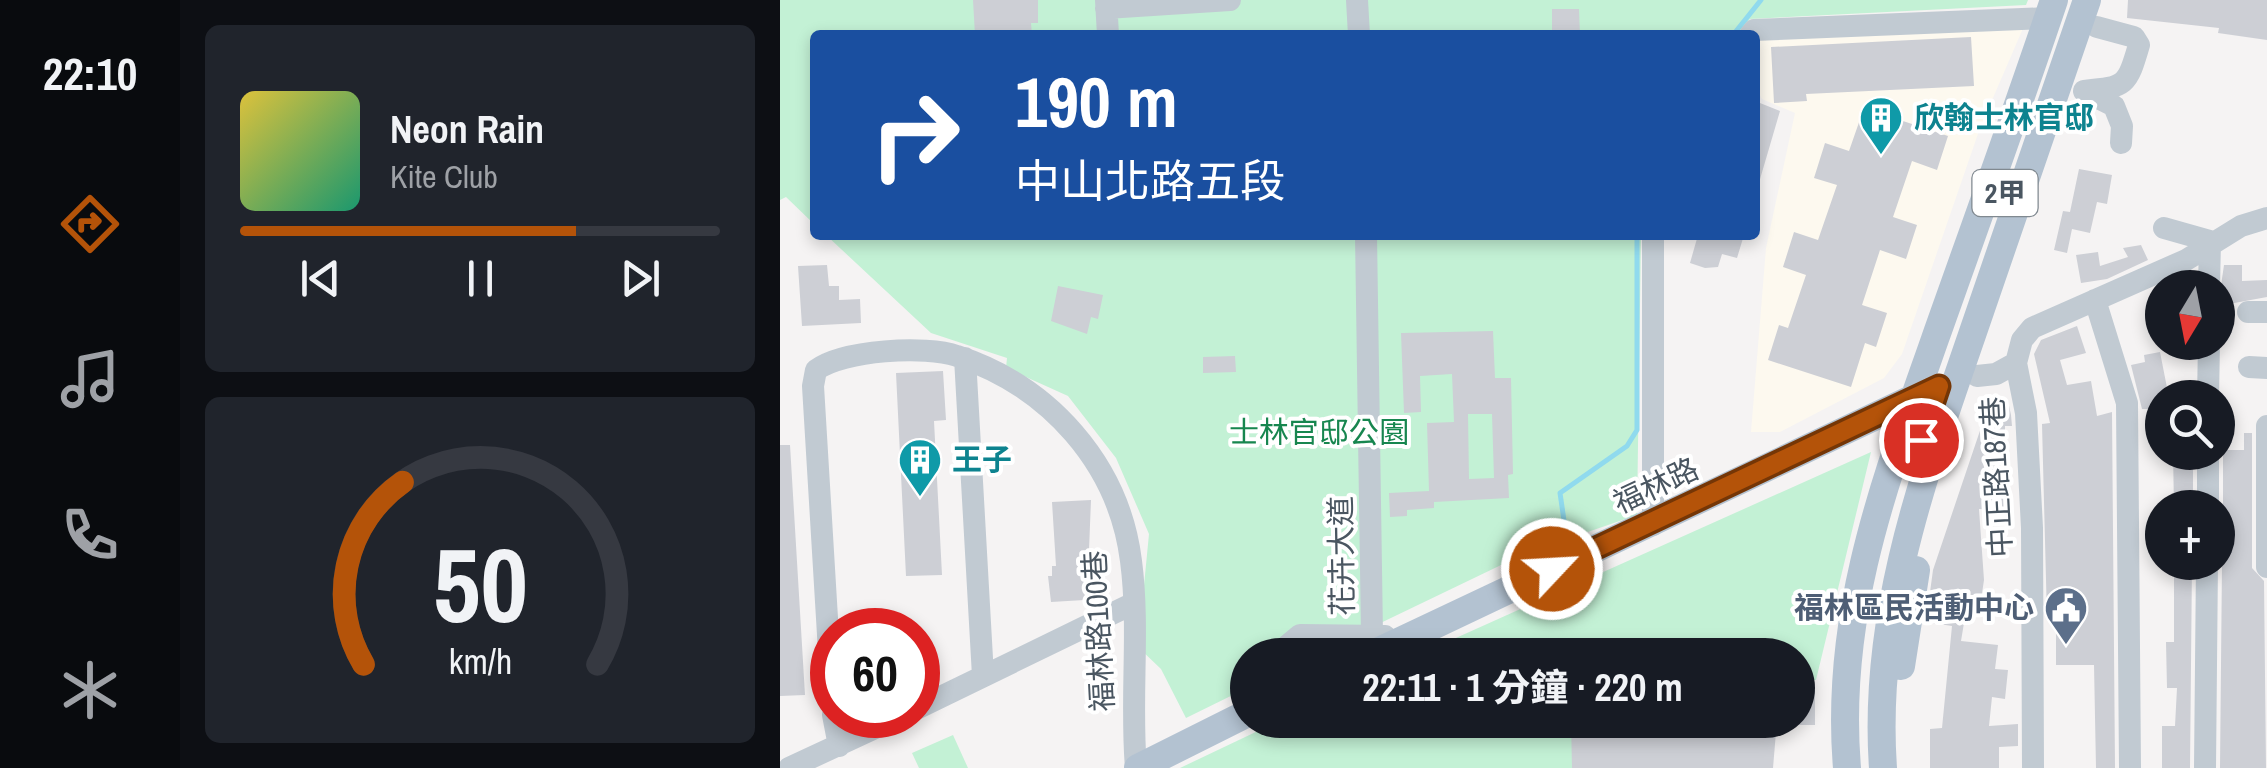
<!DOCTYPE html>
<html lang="zh-TW">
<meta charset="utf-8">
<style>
:root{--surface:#171b24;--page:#20242c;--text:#f1f3f6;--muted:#9ea1a6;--line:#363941;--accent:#b45309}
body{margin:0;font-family:"Archivo Narrow","Noto Sans TC",sans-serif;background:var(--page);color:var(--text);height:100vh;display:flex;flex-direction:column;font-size:38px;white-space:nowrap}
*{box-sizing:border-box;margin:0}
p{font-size:32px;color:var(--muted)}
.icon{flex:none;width:55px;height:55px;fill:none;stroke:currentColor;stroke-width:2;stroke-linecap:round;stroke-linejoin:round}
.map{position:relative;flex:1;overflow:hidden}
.panel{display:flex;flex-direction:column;gap:25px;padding:25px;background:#0d0f14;width:600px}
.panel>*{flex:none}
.banner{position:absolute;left:30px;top:30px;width:950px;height:210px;border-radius:10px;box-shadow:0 5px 15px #0003;background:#1a4fa0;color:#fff;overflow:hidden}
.needle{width:65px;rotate:190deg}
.fabs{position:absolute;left:1365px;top:270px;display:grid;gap:20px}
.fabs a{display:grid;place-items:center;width:90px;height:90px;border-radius:50%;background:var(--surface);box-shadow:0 5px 15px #0003;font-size:50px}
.speed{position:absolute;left:30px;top:608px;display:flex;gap:20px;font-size:50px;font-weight:700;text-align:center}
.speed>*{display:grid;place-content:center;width:130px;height:130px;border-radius:50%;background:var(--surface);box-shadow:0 5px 15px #0003;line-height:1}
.speed .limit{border:15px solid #d22;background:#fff;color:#111}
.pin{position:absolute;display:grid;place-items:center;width:85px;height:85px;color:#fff;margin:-42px;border:5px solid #fff;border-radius:50%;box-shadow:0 2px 10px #0007}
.me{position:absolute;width:110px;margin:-55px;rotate:65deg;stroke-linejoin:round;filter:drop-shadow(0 0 8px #0008)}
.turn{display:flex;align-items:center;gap:35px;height:210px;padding:0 40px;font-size:45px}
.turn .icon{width:130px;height:130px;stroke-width:2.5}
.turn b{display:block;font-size:70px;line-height:85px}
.panel .card{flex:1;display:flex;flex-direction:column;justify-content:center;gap:15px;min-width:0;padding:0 35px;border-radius:15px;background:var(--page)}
.panel .dial{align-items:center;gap:0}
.dial svg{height:260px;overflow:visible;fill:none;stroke:var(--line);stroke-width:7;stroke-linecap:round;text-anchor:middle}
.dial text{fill:var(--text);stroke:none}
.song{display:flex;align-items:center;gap:30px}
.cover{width:120px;height:120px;border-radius:15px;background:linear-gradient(135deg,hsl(50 70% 55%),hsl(160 70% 35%))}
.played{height:10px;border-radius:5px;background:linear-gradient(90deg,var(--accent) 70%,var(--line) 70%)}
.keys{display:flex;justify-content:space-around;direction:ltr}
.trip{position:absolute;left:450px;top:638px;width:585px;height:100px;border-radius:50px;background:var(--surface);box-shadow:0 5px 15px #0003;font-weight:700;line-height:100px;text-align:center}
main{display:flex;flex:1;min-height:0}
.dock{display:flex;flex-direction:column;width:180px;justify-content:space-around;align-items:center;background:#090b0e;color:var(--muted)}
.dock .icon{width:70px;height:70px}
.dock .current{color:var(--accent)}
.dock b{font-size:45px;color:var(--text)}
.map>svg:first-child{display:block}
.commercial{fill:#fdf9ef}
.green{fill:#c3f1d5}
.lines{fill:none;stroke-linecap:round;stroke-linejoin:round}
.stream{stroke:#90daee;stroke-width:5}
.building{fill:#cdcfd5;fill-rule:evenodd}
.minor{stroke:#c1cad2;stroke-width:22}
.major{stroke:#b3c2d1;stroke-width:28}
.route-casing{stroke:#753606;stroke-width:25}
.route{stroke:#b45309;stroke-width:18}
.labels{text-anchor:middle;stroke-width:8;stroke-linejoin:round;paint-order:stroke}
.shield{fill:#fff;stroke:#808990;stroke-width:2.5}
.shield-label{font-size:28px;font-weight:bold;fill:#4a5661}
.culture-label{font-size:30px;font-weight:bold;fill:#0d838f;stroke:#fff;text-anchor:start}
.park-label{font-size:30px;fill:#17864f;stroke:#fff}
.street-label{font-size:30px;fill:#4a5661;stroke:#fff}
.service-label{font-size:30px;font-weight:bold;fill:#4e5e75;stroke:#fff;text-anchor:end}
</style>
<main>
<nav class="dock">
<b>22:10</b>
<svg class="icon current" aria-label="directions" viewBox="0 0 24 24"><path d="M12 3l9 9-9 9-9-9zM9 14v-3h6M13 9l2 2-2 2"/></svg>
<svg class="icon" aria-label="music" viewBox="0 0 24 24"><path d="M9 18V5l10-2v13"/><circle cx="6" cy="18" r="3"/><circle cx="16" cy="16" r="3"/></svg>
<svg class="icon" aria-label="phone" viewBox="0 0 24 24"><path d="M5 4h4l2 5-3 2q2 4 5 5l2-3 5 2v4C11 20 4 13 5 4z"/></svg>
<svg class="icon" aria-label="climate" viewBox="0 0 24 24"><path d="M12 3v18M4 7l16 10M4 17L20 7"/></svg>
</nav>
<section class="panel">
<div class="card">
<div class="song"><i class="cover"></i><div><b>Neon Rain</b><p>Kite Club</p></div></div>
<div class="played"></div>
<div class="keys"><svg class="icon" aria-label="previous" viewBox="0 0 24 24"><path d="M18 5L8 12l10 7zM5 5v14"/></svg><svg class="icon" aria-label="pause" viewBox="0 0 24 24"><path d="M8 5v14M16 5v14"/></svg><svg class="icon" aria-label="next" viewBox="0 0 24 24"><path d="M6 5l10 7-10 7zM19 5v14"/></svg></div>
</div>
<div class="card dial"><svg viewBox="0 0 100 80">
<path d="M14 69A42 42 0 1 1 86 69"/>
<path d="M14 69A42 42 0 0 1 26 13" stroke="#b45309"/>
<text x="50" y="56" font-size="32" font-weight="700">50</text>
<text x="50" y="72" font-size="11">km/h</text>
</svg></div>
</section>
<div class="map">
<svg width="1487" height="768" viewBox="0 0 1487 768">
<rect width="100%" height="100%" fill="#f5f3f3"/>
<path class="commercial" d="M1244 26 1200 128 1122 354 1104 378 1000 432H971L986 248 1015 113 982 99 975 86V44L982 35Z"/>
<path class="green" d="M0 0H1248L1246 5 970 19 957 35H35V225L6 197 0 200Z
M46 235H861L857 515 744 554 534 655H468L467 688 406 718 381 669 358 647 369 534 336 458 288 396 226 368 227 358 151 333Z
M1091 452 1036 680H1018V655H638Z
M501 720H793L792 768H400Z
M173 735 188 768H139L132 753Z"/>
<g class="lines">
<path class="stream" d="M953 35 981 0
M787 541 780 493 847 446 857 430V235"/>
</g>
<path class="building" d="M193 0H258V23H251L252 35H195Z
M1348 0H1487V40L1438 33 1439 28 1347 18Z
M772 9H799L800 35H772Z
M1191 37 1194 86 1026 94 1027 101 994 103 991 47Z
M975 101 1000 111 978 186 975 185Z
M1084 108 1168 136 1157 170 1132 161 1113 217 1137 225 1126 259 1100 250 1082 305 1107 313 1096 347 1085 343 1071 387 988 360 999 325 1008 328 1026 275 1003 267 1014 232 1038 240 1057 185 1034 178 1045 143 1069 151Z
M1299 169 1332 175 1327 204 1317 202 1310 233 1292 229 1287 253 1274 250 1283 211 1290 212Z
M918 235H964L957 258 942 254 938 267 925 268 910 263Z
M1361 245 1368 260 1327 279 1301 283 1296 255 1318 252 1320 266 1348 257 1343 248Z
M47 265 49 286H59V300L80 299 81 323 22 326 18 266Z
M1444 265H1462V281L1487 280V297L1438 306Z
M278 286 323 295 318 319 311 317 307 334 271 321Z
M1297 326 1306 353 1280 360 1287 385 1311 381 1317 416 1332 412 1335 768H1316L1314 665H1276V617L1267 618 1262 424 1270 423 1254 354 1261 340Z
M713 331 715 378H731L733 474 728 475 729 498 654 502V508L627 510V516L610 517 609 493 649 491 647 423 674 422 672 374 640 376 641 412 624 413 621 333ZM688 414H712L714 478 689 479Z
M1380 352 1389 398H1382V409H1362L1351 365 1365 362 1364 355Z
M455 356 456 372 423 373V357Z
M163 371 166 420 154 421 162 575 126 576 116 373Z
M1210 401H1228L1231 415 1232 426H1225L1224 510 1199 509 1204 580 1201 600 1188 599 1181 641 1218 645 1215 669 1228 670 1225 699 1212 697 1209 726 1238 724V746L1219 747V768H1150V729L1162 728 1172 626 1146 622 1153 570Z
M1464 433H1472V568L1484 581 1486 768H1440L1442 562 1438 519 1443 508V450H1464Z
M0 445H10L25 695 0 696Z
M1393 452H1413V508H1394Z
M311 500 309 550 312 564H318V572H322L321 599 271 602 268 576H272V566H276L272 502Z
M1394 562H1412L1410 768H1382V726H1395L1397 688H1387L1386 642H1394Z
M1018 690H1035V725H1018Z
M791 720H997L993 768H792Z"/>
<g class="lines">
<path class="minor" d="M326 0 328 35
M577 0 579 35
M326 8 450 0
M970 35 974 30 1268 18
M1304 91C1346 87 1347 86 1359 45L1354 37 1317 27
M1304 91 1334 106 1342 126 1341 143
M1384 228 1430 241 1429 288
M586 235 592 635
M873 235V525
M1315 300 1347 403 1350 768
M1468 312H1487
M185 358 203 676
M1236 363 1246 413 1252 528 1253 768
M1469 367 1487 368
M1197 376 1216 374 1236 363 1242 340 1252 328 1406 260 1461 226 1487 218
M1428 398 1429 342
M1487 426V567
M1428 508V452
M506 655 508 645 520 635 605 636
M52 701 33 386 36 370C63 350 146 345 177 356 269 386 339 464 351 561 360 629 350 700 356 768
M138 708 352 604
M53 715 59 746
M9 768 123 715
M1425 768 1427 562"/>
<path class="major" d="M591 655 1136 397
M1121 666 1136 570
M358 768 468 713
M1067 768C1054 613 1105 482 1155 339 1195 226 1236 113 1274 0
M1103 768C1092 613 1144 475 1193 332 1231 221 1269 111 1307 0"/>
</g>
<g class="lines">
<g class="route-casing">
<path id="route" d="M772 569 1159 386 1141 440"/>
</g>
<use href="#route" class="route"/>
</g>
<defs>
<g id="building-pin" transform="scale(2.25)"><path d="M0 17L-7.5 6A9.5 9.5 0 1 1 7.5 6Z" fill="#0f9aa8" stroke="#fff"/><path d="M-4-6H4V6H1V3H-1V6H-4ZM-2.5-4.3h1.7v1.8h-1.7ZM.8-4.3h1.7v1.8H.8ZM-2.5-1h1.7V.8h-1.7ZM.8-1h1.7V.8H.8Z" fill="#fff"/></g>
<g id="civic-pin" transform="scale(2.25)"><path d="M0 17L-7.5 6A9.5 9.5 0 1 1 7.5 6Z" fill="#5c6f8a" stroke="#fff"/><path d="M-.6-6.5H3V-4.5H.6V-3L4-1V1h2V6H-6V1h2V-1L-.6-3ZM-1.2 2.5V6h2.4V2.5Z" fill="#fff"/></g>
</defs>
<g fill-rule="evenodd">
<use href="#building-pin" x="1101" y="118"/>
<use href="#building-pin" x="140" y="460"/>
<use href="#civic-pin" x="1286" y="608"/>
</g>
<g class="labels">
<rect class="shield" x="1192.5" y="170" width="65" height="46" rx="8"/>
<g class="shield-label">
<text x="1225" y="203">2甲</text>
</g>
<g class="culture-label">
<text x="1134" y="128">欣翰士林官邸</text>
<text x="172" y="470">王子</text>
</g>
<g class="park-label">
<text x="539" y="443">士林官邸公園</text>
</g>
<g class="street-label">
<text transform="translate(1217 477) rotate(-93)" y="10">中正路187巷</text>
<text transform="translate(876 486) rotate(-25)" y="10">福林路</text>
<text transform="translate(562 556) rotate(-91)" y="10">花卉大道</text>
<text transform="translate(319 631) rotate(-93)" y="10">福林路100巷</text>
</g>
<g class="service-label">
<text x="1254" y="618">福林區民活動中心</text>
</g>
</g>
</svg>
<div class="fabs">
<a><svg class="needle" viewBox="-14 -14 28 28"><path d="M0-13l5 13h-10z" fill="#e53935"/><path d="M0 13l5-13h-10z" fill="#9ea1a6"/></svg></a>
<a><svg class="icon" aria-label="search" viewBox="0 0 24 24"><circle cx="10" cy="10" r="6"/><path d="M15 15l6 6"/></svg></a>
<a>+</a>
</div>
<div class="speed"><div class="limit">60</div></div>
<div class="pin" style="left:1141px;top:440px;background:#d93025"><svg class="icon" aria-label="arrive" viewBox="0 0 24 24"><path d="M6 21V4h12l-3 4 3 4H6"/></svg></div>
<svg class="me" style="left:772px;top:569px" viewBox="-20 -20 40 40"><circle r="17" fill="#b45309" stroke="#fff" stroke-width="3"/><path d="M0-11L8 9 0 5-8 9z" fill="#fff"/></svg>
<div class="trip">22:11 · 1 分鐘 · 220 m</div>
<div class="banner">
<div class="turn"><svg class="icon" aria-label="right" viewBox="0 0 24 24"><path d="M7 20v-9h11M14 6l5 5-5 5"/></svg><div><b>190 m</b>中山北路五段</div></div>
</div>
</div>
</main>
